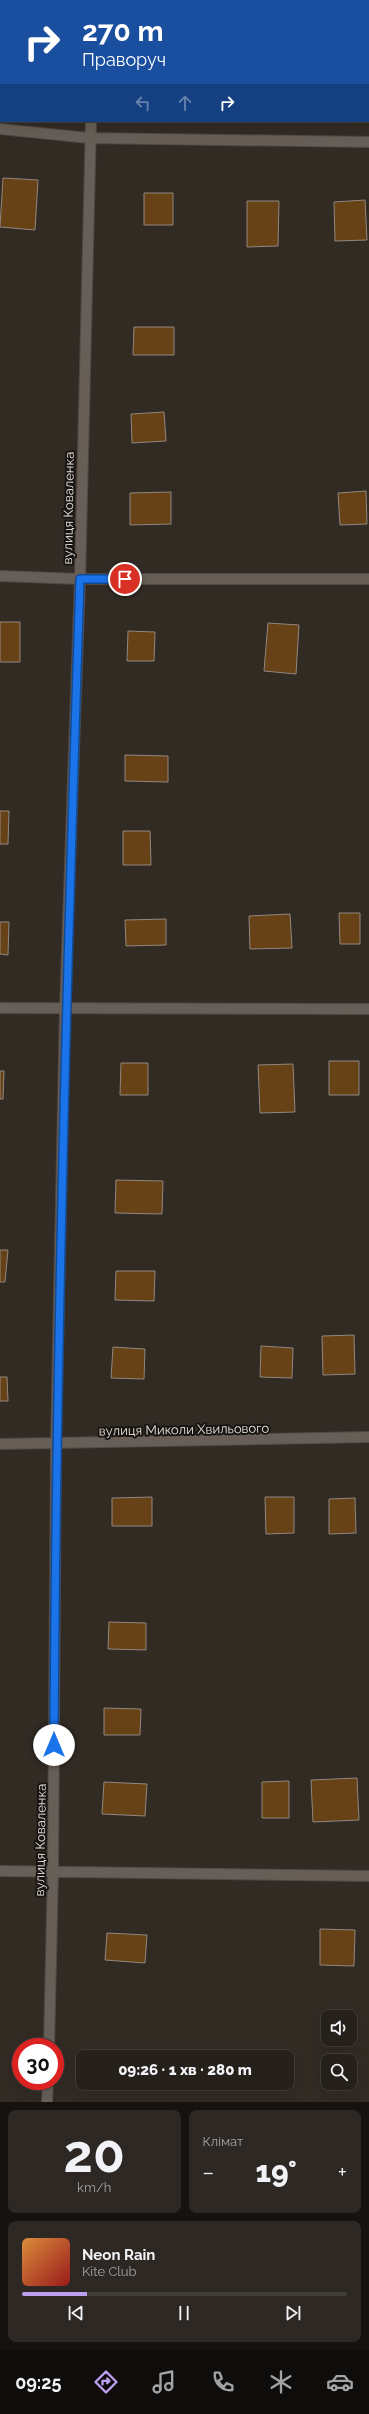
<!DOCTYPE html>
<html lang="uk">
<meta charset="utf-8">
<style>
:root{--surface:#26201b;--page:#2e2824;--text:#f1f3f6;--muted:#a4a3a3;--line:#423e3a;--accent:#bca0f2}
body{margin:0;font-family:Raleway,sans-serif;background:var(--page);color:var(--text);height:100vh;display:flex;flex-direction:column;font-size:15px;white-space:nowrap}
*{box-sizing:border-box;margin:0}
p{font-size:13px;color:var(--muted)}
.icon{flex:none;width:22px;height:22px;fill:none;stroke:currentColor;stroke-width:2;stroke-linecap:round;stroke-linejoin:round}
.map{position:relative;height:2102px;overflow:hidden}
.sheet{display:flex;flex-direction:column;gap:8px;padding:8px;background:#15120f;flex:1}
.sheet>*{flex:none}
.hud{position:absolute;left:0px;top:0px;width:369px;height:122px;box-shadow:0 4px 16px #0002,0 0 0 1px var(--line);background:#1a4fa0;color:#fff;overflow:hidden}
.fabs{position:absolute;left:321px;top:2010px;display:grid;gap:8px}
.fabs a{display:grid;place-items:center;width:36px;height:36px;border-radius:8px;background:var(--surface);box-shadow:0 4px 16px #0002,0 0 0 1px var(--line);font-size:20px}
.speed{position:absolute;left:12px;top:2038px;display:flex;gap:8px;font-size:20px;font-weight:700;text-align:center}
.speed>*{display:grid;place-content:center;width:52px;height:52px;border-radius:50%;background:var(--surface);box-shadow:0 4px 16px #0002,0 0 0 1px var(--line);line-height:1}
.speed .limit{border:6px solid #d22;background:#fff;color:#111}
.pin{position:absolute;display:grid;place-items:center;width:34px;height:34px;color:#fff;margin:-17px;border:2px solid #fff;border-radius:50%;box-shadow:0 1px 4px #0007}
.me{position:absolute;width:44px;margin:-22px;rotate:0deg;stroke-linejoin:round;filter:drop-shadow(0 0 3px #0008)}
.turn{display:flex;align-items:center;gap:14px;height:84px;padding:0 16px;font-size:18px}
.turn .icon{width:52px;height:52px;stroke-width:2.5}
.turn b{display:block;font-size:28px;line-height:34px}
.lanes{display:flex;align-items:center;height:38px;padding:0 16px;background:#0003;justify-content:center;gap:20px;direction:ltr}
.lanes .off{opacity:.35}
.big{font-size:30px;font-weight:800;line-height:1.1}
.sheet .tile{flex:1;display:flex;flex-direction:column;justify-content:center;gap:6px;min-width:0;padding:0 14px;border-radius:8px;background:var(--page)}
.sheet .dial{align-items:center;gap:0}
.dial b{font-size:52px;line-height:1}
.song{display:flex;align-items:center;gap:12px}
.cover{width:48px;height:48px;border-radius:6px;background:linear-gradient(135deg,hsl(30 70% 55%),hsl(0 70% 35%))}
.played{height:4px;border-radius:2px;background:linear-gradient(90deg,var(--accent) 20%,var(--line) 20%)}
.keys{display:flex;justify-content:space-around;direction:ltr}
.heat{display:flex;justify-content:space-between;align-items:center;font-size:22px;direction:ltr}
.sheet .tiles{flex:1;display:grid;gap:8px;grid-template-columns:1fr 1fr}
.tile:last-child{grid-column:span 2}
.trip{position:absolute;left:76px;top:2050px;width:218px;height:40px;border-radius:8px;background:var(--surface);box-shadow:0 4px 16px #0002,0 0 0 1px var(--line);font-weight:800;line-height:40px;text-align:center}
.tabs{display:flex;height:64px;justify-content:space-around;align-items:center;background:#0f0d0b;color:var(--muted)}
.tabs .icon{width:28px;height:28px}
.tabs .on{color:var(--accent)}
.tabs b{font-size:18px;color:var(--text)}
.map>svg:first-child{display:block}
.building{fill:#684217;stroke:#90877f}
.lines{fill:none;stroke-linecap:round;stroke-linejoin:round}
.minor-casing{stroke:#4f4943;stroke-width:12}
.minor{stroke:#675f57;stroke-width:10}
.route-casing{stroke:#114b97;stroke-width:10}
.route{stroke:#1a73e8;stroke-width:7}
.labels{text-anchor:middle;stroke-width:4;stroke-linejoin:round;paint-order:stroke}
.street-label{font-size:13px;fill:#e5e0db;stroke:#181411}
</style>
<div class="map">
<svg width="369" height="2102" viewBox="0 0 369 2102">
<rect width="100%" height="100%" fill="#322b24"/>
<path class="building" d="M3 178 38 180 35 230 0 227Z
M144 193H173V225H144Z
M365 200 367 240 335 241 334 202Z
M247 201H279L278 246 247 247Z
M134 327H174V355H133Z
M164 412 166 441 132 443 131 414Z
M366 491 367 524 340 525 338 493Z
M171 492V524L130 525V493Z
M0 622H20V662H0Z
M268 623 299 625 296 674 264 671Z
M128 631 155 632 154 661H127Z
M125 755 168 756V782L125 781Z
M0 811H9L8 844H0Z
M123 831H150L151 865H123Z
M339 913H360V944H340Z
M290 914 292 948 250 949 249 916Z
M166 919V945L126 946 125 920Z
M0 922H9L8 955 0 954Z
M329 1061H359V1095H329Z
M121 1063H148V1095H120Z
M293 1064 295 1112 260 1113 258 1065Z
M0 1071H4L3 1099H0Z
M116 1180 163 1181 162 1214 115 1213Z
M0 1250H8L5 1282H0Z
M116 1271H155L154 1301 115 1300Z
M354 1335 355 1374 323 1375 322 1336Z
M261 1346 293 1348 292 1378 260 1377Z
M113 1347 145 1349 144 1379 111 1378Z
M0 1377H7L8 1401H0Z
M152 1497V1526H112V1498Z
M265 1497H294V1533L266 1534Z
M355 1498 356 1533 329 1534V1499Z
M109 1622 146 1623V1650L108 1649Z
M104 1708 141 1709 140 1735H104Z
M357 1778 359 1820 313 1822 311 1780Z
M289 1781V1818H262V1782Z
M104 1782 147 1784 145 1816 102 1814Z
M320 1929 355 1930 354 1966 320 1965Z
M107 1933 147 1935 145 1963 105 1960Z
M153 2055 189 2056V2057H153Z
M152 2083H188V2088L152 2087Z"/>
<g class="lines">
<g class="minor-casing">
<path id="minor" d="M102 1V0
M0 129 89 138 369 142
M0 576 80 579H369
M0 1008 369 1009
M0 1444 369 1437
M0 1871 369 1876
M49 2047 53 1871 56 1445 65 1009 80 579 91 121
M47 2102 48 2081"/>
</g>
<use href="#minor" class="minor"/>
</g>
<g class="lines">
<g class="route-casing">
<path id="route" d="M54 1745C56 1356 67 967 80 579H125"/>
</g>
<use href="#route" class="route"/>
</g>
<g class="labels">
<g class="street-label">
<text transform="translate(68 508) rotate(-89)" y="5">вулиця Коваленка</text>
<text transform="translate(184 1429) rotate(-1)" y="5">вулиця Миколи Хвильового</text>
<text transform="translate(40 1840) rotate(-89)" y="5">вулиця Коваленка</text>
</g>
</g>
</svg>
<div class="fabs">
<a><svg class="icon" aria-label="sound" viewBox="0 0 24 24"><path d="M4 9h4l5-4v14l-5-4H4zM17 9q2 3 0 6"/></svg></a>
<a><svg class="icon" aria-label="search" viewBox="0 0 24 24"><circle cx="10" cy="10" r="6"/><path d="M15 15l6 6"/></svg></a>
</div>
<div class="speed"><div class="limit">30</div></div>
<div class="pin" style="left:125px;top:579px;background:#d93025"><svg class="icon" aria-label="arrive" viewBox="0 0 24 24"><path d="M6 21V4h12l-3 4 3 4H6"/></svg></div>
<svg class="me" style="left:54px;top:1745px" viewBox="-20 -20 40 40"><circle r="19" fill="#fff"/><path d="M0-13L10 11 0 6-10 11z" fill="#1a73e8"/></svg>
<div class="trip">09:26 · 1 хв · 280 m</div>
<div class="hud">
<div class="turn"><svg class="icon" aria-label="right" viewBox="0 0 24 24"><path d="M7 20v-9h11M14 6l5 5-5 5"/></svg><div><b>270 m</b>Праворуч</div></div>
<div class="lanes"><svg class="icon off" aria-label="left" viewBox="0 0 24 24"><path d="M17 20v-9H6M10 6l-5 5 5 5"/></svg><svg class="icon off" aria-label="ahead" viewBox="0 0 24 24"><path d="M12 20V5M6 11l6-6 6 6"/></svg><svg class="icon" aria-label="right" viewBox="0 0 24 24"><path d="M7 20v-9h11M14 6l5 5-5 5"/></svg></div>
</div>
</div>
<section class="sheet">
<div class="tiles">
<div class="tile dial"><b>20</b><p>km/h</p></div>
<div class="tile"><p>Клімат</p>
<div class="heat"><a>−</a><b class="big">19°</b><a>+</a></div>
</div>
<div class="tile">
<div class="song"><i class="cover"></i><div><b>Neon Rain</b><p>Kite Club</p></div></div>
<div class="played"></div>
<div class="keys"><svg class="icon" aria-label="previous" viewBox="0 0 24 24"><path d="M18 5L8 12l10 7zM5 5v14"/></svg><svg class="icon" aria-label="pause" viewBox="0 0 24 24"><path d="M8 5v14M16 5v14"/></svg><svg class="icon" aria-label="next" viewBox="0 0 24 24"><path d="M6 5l10 7-10 7zM19 5v14"/></svg></div>
</div>
</div>
</section>
<nav class="tabs">
<b>09:25</b>
<svg class="icon on" aria-label="directions" viewBox="0 0 24 24"><path d="M12 3l9 9-9 9-9-9zM9 14v-3h6M13 9l2 2-2 2"/></svg>
<svg class="icon" aria-label="music" viewBox="0 0 24 24"><path d="M9 18V5l10-2v13"/><circle cx="6" cy="18" r="3"/><circle cx="16" cy="16" r="3"/></svg>
<svg class="icon" aria-label="phone" viewBox="0 0 24 24"><path d="M5 4h4l2 5-3 2q2 4 5 5l2-3 5 2v4C11 20 4 13 5 4z"/></svg>
<svg class="icon" aria-label="climate" viewBox="0 0 24 24"><path d="M12 3v18M4 7l16 10M4 17L20 7"/></svg>
<svg class="icon" aria-label="car" viewBox="0 0 24 24"><path d="M5 17H2v-5l4-1 3-4h7l3 4 3 1v5h-3M9 17h6M6 11h13"/><circle cx="7" cy="17" r="2"/><circle cx="17" cy="17" r="2"/></svg>
</nav>
